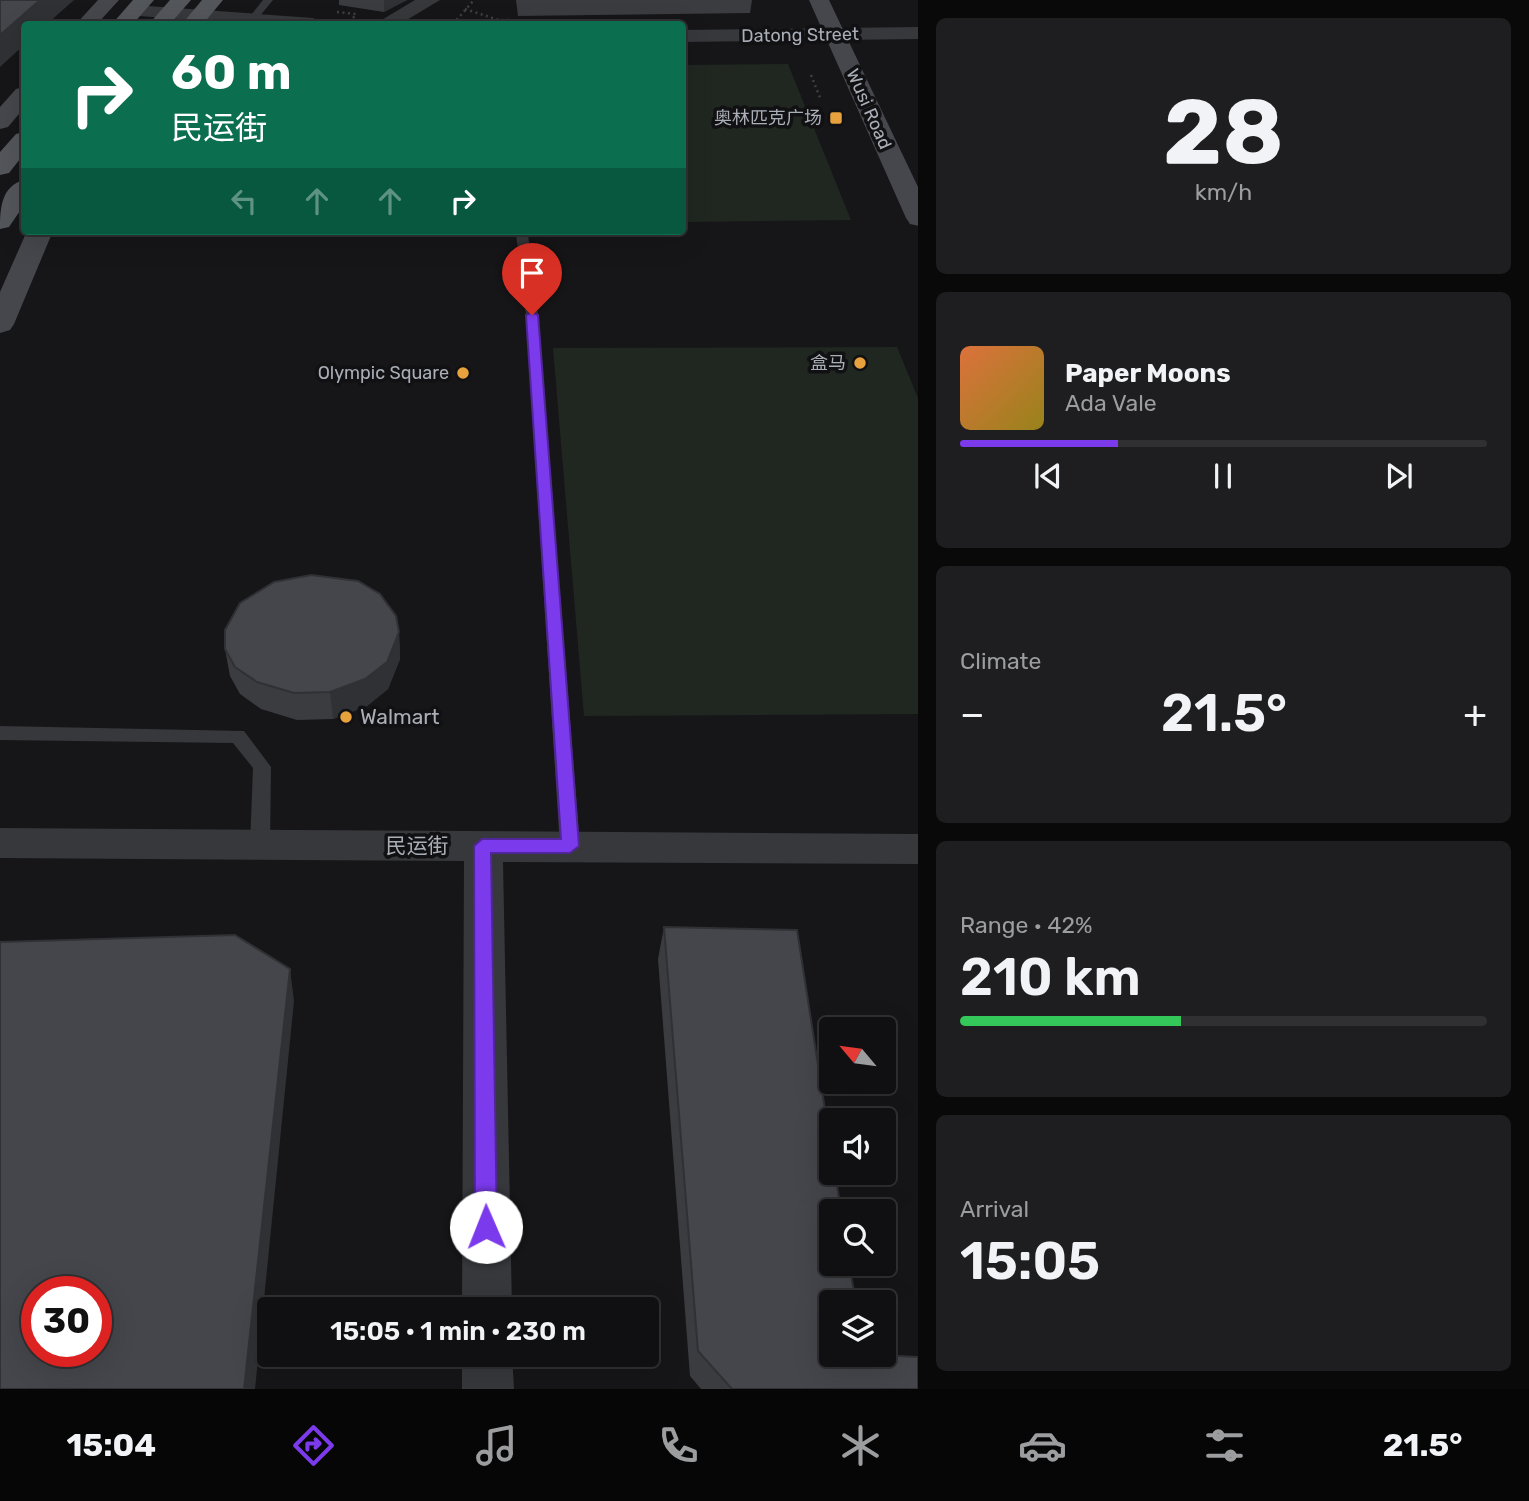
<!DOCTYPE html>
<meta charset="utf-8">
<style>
:root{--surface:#101012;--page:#1e1e20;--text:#f1f3f6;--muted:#9c9d9f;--line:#303032;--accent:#7c3aed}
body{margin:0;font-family:Rubik,"Noto Sans SC",sans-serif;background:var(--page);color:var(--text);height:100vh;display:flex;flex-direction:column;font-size:26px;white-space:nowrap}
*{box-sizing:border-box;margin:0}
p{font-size:23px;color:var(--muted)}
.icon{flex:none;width:38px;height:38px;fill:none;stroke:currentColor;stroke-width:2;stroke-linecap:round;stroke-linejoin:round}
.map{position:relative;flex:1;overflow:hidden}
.details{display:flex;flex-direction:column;gap:18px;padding:18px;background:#09090a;width:611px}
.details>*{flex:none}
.banner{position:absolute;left:21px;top:21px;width:665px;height:214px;border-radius:7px;box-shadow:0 7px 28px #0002,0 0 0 2px var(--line);background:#0b6e4f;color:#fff;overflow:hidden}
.needle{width:46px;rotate:299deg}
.fabs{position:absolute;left:819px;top:1017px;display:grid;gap:14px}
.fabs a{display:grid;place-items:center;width:77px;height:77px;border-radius:7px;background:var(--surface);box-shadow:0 7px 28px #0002,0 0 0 2px var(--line);font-size:35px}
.speed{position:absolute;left:21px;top:1276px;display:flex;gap:14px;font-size:35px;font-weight:700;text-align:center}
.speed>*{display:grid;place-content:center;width:91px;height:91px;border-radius:50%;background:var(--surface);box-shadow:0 7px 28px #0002,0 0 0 2px var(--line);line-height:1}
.speed .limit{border:10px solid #d22;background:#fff;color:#111}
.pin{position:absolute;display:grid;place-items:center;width:60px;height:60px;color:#fff;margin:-72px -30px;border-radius:50% 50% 50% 0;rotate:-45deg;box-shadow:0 0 7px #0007}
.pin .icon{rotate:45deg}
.me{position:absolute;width:77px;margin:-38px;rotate:359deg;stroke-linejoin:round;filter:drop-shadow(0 0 5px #0008)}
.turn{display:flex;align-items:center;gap:24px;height:147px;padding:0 35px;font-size:32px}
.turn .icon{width:91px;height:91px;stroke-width:2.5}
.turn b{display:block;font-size:49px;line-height:60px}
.lanes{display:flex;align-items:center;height:66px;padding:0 35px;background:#0003;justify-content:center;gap:35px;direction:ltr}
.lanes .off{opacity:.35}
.big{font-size:52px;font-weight:600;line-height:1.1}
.details .widget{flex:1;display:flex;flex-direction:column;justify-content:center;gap:10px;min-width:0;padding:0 24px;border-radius:10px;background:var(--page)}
.details .dial{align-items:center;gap:0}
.dial b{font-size:91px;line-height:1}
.song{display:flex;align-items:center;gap:21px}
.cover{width:84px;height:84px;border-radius:10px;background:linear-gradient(135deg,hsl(20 70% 55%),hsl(50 70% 35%))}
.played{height:7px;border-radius:4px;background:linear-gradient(90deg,var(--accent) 30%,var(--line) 30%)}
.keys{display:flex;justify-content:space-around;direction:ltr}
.heat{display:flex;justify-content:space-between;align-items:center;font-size:38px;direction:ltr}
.charge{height:10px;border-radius:5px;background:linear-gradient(90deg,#34c759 42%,var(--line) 0)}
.trip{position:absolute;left:257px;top:1297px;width:402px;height:70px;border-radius:7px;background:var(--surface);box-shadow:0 7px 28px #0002,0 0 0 2px var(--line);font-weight:600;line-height:70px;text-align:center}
.tab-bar{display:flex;height:112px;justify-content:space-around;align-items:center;background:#060607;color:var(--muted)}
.tab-bar .icon{width:49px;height:49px}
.tab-bar .current{color:var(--accent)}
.tab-bar b{font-size:32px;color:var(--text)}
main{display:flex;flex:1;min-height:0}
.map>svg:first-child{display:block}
.green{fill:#202721}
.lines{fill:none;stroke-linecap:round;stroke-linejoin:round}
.path{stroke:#3d3f43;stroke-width:2.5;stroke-dasharray:2 3.5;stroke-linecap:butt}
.service{fill:#37383c;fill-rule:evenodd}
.minor{fill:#37383c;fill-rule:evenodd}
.tertiary{fill:#37383c;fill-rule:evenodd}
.secondary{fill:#45474c;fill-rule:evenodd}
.primary{fill:#53565b;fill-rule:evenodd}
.wall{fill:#3b3c40}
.shaded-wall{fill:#303134}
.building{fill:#45464b;stroke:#303134;stroke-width:2;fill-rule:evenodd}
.route{fill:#7c3aed;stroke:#51269a;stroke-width:2}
.poi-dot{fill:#e8a23d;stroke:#111113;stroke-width:2.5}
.labels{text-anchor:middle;stroke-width:7;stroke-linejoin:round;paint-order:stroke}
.far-street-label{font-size:18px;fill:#a9aeb7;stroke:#111113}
.far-poi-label{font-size:18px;fill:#a9aeb7;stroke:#111113;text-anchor:end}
.poi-label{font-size:21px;fill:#a9aeb7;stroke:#111113;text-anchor:start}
.street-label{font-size:21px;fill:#a9aeb7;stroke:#111113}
</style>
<main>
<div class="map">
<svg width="919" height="1389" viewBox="0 0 919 1389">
<rect width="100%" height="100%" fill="#161618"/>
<path class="green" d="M788 64 851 220 683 222V65Z
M897 347 918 398V714L584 716 553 348Z"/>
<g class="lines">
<path class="path" d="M465 9 499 20 668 22
M337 12 356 14 353 18
M453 24 474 0
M811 75 821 100"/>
<path class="service" d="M263 0H273L255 22H249L247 20Z
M520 231 528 234 538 315 580 847 577 852 570 855 563 852 560 847 526 315 516 234Z
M0 726 244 731 271 767 270 845 267 850 260 853 253 850 250 845 253 768 233 743 0 740Z"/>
<path class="minor" d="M134 5 313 18 323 24H242L127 15 125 11 127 7Z
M919 27V39L682 42V30Z
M0 828 919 834V864L503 862 512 1309H462L464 861 0 858Z
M462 1354H512L514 1389H462Z"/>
<path class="tertiary" d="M415 0H440L400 24H375Z"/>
<path class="secondary" d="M98 0H119L97 24H76Z
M809 0H829L919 189V226L910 224 906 218Z
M24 87V108L8 127 0 129V107L16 89Z
M27 231H53L14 324 10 330 0 333V292Z"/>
<path class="primary" d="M133 0H154L133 24H112Z
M170 0H191L170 24H149Z
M202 0H223L203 24H182Z
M24 132V154L9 173 0 175V152L16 134Z
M24 180V205L9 227 0 229C0 209 1 186 24 180Z"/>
</g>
<path class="wall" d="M339 0H407L384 12 339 5Z
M516 0H752L750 13 518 16Z
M399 632 400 659 388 689 367 706 333 719 297 720 261 709 240 694 230 676 225 649Z
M664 927 831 1354 918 1389H701L690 1376 658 959Z"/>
<path class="shaded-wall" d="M40 0H74L47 24H24V45L0 67V35Z
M384 0H407L384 12Z
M399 632 400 659 388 689 367 706 333 719 330 692Z
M290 969 294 1001 255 1389H244Z"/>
<path class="building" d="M0 0H40L0 35Z
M311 575 358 581 380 594 396 616 399 632 387 662 365 679 330 692 294 693 257 682 235 667 225 649V630L240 603 274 582Z
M664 927 797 930 831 1148V1172H835L841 1211H831V1264H849L856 1302H831V1354H864L918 1357V1389H732L698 1351Z
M235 935 290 969 244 1389H0V942ZM37 1292H96V1351H37Z"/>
<path class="route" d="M532 312 538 315 579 846 570 853H491L497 1227 494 1235 486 1238 478 1235 475 1227 474 846 482 839H561L526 315Z"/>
<g class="poi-dot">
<rect x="829" y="111" width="14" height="14" rx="3.5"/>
<circle cx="860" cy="363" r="7"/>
<circle cx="463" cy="373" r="7"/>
<circle cx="346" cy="717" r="7"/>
</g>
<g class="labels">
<g class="far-street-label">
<text transform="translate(800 35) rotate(-1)" y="6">Datong Street</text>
<text transform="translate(869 109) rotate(66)" y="6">Wusi Road</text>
</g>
<g class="far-poi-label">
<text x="822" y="124">奥林匹克广场</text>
<text x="846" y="369">盒马</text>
<text x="449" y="379">Olympic Square</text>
</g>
<g class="poi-label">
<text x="360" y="724">Walmart</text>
</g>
<g class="street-label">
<text x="417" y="853">民运街</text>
</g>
</g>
</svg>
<div class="fabs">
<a><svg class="needle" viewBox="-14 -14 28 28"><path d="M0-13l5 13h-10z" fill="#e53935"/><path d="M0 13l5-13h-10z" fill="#9c9d9f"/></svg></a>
<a><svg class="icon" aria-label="sound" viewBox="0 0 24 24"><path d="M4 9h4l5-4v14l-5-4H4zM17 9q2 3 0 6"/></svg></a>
<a><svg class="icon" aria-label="search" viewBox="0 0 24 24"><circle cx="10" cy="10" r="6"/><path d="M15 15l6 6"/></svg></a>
<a><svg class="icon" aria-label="layers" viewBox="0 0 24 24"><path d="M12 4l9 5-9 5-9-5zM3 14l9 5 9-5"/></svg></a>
</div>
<div class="speed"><div class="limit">30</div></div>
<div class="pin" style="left:532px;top:315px;background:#d93025"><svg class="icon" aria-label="arrive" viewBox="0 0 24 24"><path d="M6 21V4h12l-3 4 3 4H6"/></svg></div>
<svg class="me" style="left:486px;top:1227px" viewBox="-20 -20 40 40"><circle r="19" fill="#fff"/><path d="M0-13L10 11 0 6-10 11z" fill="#7c3aed"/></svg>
<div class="trip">15:05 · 1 min · 230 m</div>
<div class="banner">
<div class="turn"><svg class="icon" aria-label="right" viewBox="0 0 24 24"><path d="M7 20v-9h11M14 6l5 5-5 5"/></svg><div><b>60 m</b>民运街</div></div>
<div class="lanes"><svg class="icon off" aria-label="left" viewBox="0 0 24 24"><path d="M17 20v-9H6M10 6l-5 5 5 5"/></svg><svg class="icon off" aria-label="ahead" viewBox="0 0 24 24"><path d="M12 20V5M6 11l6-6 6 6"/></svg><svg class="icon off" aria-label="ahead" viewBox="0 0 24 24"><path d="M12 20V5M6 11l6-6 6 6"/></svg><svg class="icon" aria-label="right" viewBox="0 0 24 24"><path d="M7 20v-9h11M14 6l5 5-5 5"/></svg></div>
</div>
</div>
<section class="details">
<div class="widget dial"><b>28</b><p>km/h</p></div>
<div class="widget">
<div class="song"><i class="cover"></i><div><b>Paper Moons</b><p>Ada Vale</p></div></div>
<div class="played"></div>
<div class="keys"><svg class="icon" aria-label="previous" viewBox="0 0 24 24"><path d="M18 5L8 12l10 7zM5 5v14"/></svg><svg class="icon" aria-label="pause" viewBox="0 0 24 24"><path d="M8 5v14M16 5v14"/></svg><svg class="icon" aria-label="next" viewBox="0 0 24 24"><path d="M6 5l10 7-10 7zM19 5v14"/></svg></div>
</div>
<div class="widget"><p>Climate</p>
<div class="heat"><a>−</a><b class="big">21.5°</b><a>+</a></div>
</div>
<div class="widget"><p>Range · 42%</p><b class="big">210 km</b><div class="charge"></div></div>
<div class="widget"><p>Arrival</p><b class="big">15:05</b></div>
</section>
</main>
<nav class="tab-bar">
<b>15:04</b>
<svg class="icon current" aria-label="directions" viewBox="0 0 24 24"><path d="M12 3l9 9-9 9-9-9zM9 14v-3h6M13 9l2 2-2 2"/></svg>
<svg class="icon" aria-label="music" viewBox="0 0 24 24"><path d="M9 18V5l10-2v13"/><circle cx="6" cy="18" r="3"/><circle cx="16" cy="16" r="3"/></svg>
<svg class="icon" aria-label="phone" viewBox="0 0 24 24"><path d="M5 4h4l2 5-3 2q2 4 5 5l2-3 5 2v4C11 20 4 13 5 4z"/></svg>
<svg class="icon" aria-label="climate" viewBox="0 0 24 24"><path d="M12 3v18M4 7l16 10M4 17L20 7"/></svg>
<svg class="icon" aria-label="car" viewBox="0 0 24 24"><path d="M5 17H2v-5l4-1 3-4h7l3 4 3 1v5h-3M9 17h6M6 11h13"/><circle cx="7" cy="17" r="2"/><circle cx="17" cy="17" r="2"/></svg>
<svg class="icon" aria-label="filters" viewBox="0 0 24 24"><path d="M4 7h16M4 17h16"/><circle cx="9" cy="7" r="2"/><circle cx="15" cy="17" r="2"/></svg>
<b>21.5°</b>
</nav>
